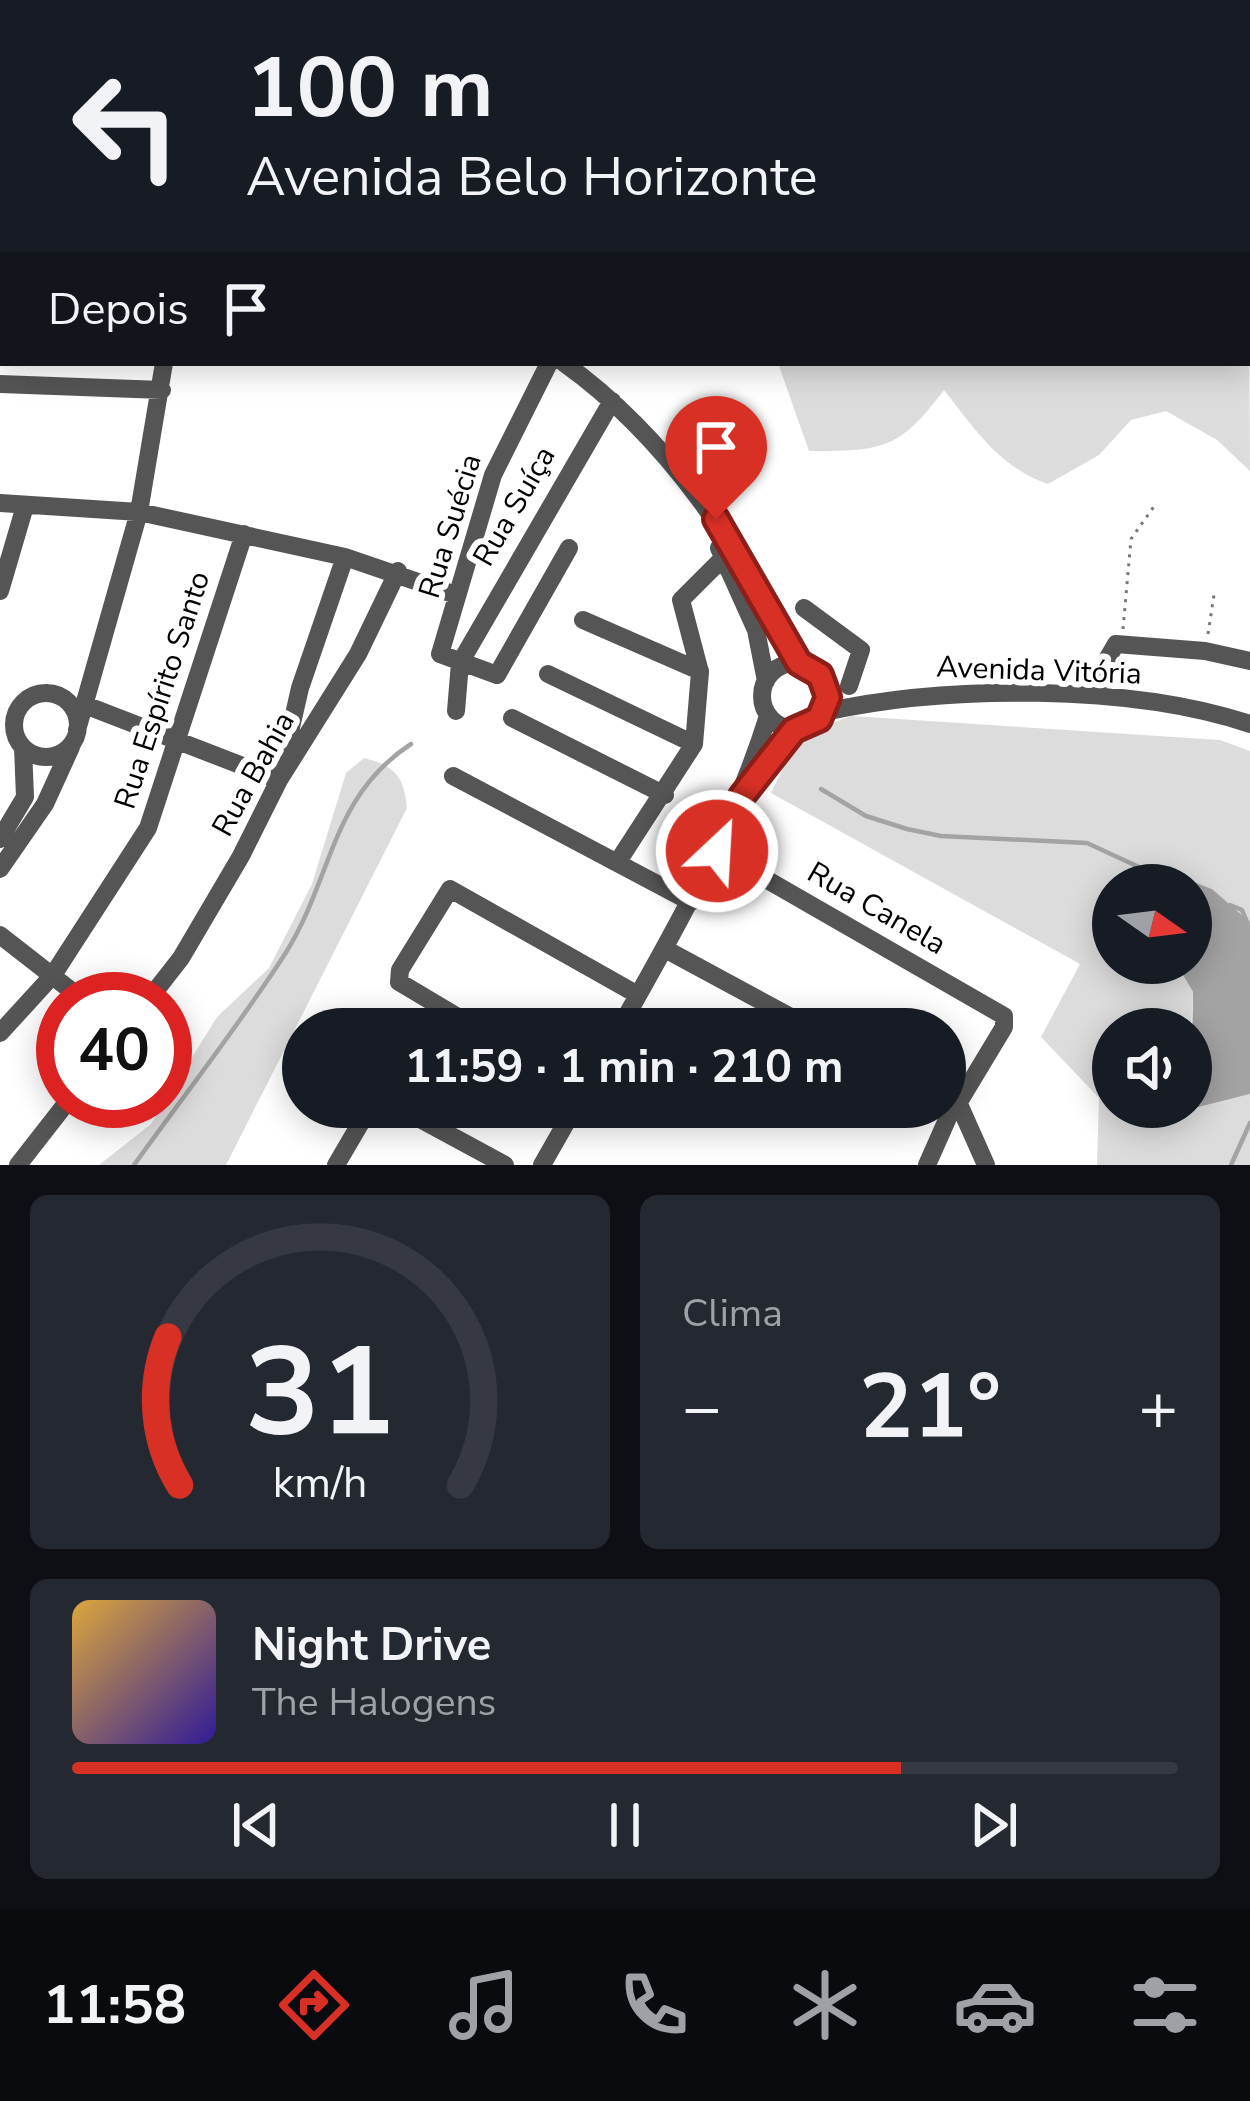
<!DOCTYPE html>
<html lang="pt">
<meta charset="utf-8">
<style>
:root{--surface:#171b24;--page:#242831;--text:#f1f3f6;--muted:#9ea1a6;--line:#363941;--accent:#d93025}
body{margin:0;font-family:"Nunito Sans",sans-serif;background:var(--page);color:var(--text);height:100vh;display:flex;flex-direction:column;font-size:45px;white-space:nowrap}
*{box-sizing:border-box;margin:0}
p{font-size:39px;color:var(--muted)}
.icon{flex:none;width:66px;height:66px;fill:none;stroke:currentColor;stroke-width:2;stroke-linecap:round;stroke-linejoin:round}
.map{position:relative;height:1165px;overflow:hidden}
.panel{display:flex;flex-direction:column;gap:30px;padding:30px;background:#0d0f14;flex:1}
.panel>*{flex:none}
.top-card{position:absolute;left:0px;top:0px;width:1251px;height:366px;box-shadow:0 6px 30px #0003;background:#171b24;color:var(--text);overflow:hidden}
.needle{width:78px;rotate:104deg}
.controls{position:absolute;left:1092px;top:864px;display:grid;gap:24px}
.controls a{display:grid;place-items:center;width:120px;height:120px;border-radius:50%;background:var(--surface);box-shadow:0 6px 30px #0003;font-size:60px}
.speed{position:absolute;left:36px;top:972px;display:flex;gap:24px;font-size:60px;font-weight:700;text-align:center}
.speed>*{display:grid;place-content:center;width:156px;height:156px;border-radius:50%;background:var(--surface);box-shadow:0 6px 30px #0003;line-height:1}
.speed .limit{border:18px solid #d22;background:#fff;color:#111}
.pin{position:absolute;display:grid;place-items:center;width:102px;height:102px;color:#fff;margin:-123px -51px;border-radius:50% 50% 50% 0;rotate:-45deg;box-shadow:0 0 12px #0007}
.pin .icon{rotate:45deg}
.me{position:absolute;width:132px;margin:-66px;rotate:25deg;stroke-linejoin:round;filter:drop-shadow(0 0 9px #0008)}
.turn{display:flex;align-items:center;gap:42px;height:252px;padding:0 48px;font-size:54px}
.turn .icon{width:156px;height:156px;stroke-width:2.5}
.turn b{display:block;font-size:84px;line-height:102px}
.then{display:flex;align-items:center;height:114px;padding:0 48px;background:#0003;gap:24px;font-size:45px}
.big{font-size:90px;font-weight:700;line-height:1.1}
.panel .card{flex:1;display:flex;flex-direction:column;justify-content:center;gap:18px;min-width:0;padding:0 42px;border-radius:18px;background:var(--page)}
.panel .dial{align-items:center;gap:0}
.dial svg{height:312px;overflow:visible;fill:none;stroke:var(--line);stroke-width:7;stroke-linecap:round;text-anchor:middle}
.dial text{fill:var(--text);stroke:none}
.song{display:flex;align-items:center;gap:36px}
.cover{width:144px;height:144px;border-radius:18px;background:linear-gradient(135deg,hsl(40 70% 55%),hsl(250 70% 35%))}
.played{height:12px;border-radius:6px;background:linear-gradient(90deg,var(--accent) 75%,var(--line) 75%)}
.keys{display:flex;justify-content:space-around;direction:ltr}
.heat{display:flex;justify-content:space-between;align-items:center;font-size:66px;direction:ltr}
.panel .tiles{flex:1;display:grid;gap:30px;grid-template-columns:1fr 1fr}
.card:last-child{grid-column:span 2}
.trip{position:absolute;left:282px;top:1008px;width:684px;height:120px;border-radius:60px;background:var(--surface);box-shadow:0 6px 30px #0003;font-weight:700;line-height:120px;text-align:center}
.dock{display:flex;height:192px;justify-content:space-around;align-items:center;background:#090b0e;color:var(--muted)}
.dock .icon{width:84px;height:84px}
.dock .current{color:var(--accent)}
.dock b{font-size:54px;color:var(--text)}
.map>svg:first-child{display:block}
.green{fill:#dcdcdc}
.water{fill:#a3a3a3}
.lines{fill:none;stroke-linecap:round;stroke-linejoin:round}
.stream{stroke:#a3a3a3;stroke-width:4.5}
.path{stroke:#777;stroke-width:3;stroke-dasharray:3 6;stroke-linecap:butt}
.minor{stroke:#555;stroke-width:18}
.route-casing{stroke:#8d1f18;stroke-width:30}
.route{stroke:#d93025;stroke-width:21}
.labels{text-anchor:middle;stroke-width:12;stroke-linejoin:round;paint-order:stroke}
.street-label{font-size:30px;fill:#000;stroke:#fff}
</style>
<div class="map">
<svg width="1250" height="1165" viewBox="0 0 1250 1165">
<rect width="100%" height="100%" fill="#fff"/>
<path class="green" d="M1248 104 1250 471 1217 440 1166 411 1131 420 1099 455 1048 484C1000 468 974 428 944 390 899 450 883 451 809 451L778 363H1248Z
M851 716 1220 740 1250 751V922L1212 889 1151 865 1126 885H1113V963H1176L1193 992 1191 1029H1113V1107L1188 1110 1250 1094V1165H1097L1099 1098 1041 1037 1080 964 771 793 798 736Z
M364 758C395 766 404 776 407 808L226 1165H99L151 1124 217 1017 269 968 312 884 346 773Z"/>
<path class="water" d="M1151 865 1212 889 1250 922V1094L1187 1110 1191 1107 1193 992 1176 963H1191V885H1126L1131 869Z"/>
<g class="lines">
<path class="stream" d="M821 789 866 816 907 829 941 836 1087 843 1141 868
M1230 905 1242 910 1250 929
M134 1165C184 1095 238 1027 285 954 333 878 330 797 411 744
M1231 1165 1250 1123"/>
<path class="path" d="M1123 629 1131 539 1155 505
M1208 634 1214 595"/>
<path class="minor" d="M185 0 188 3
M1022 0 1036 3
M59 3 61 0
M1049 3 1054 0
M0 39 3 42
M0 74 3 70
M0 238 3 234
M0 268 3 269
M549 363 493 475 440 654 497 675 569 548
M564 363C669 438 741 550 799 663
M0 384 162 390
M0 503 139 512 345 557 456 595
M719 548 756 630 766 681
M0 591 25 506
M804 608 861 650 849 686
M583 620 700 671
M762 696a33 33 0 1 1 66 0a33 33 0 1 1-66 0Z
M548 674 694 744
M14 725a32 32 0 1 1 64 0a32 32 0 1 1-64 0Z
M1102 696 1106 661 1116 644 1205 651 1250 661
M85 705 279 780 300 688 345 557
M456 711 460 663 612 401
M824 712C947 685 1130 684 1250 724
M512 718 665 795
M77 730 139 512 164 363
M453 776 691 902
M753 783 794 730
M0 839 25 797 23 747
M717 851 1004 1016V1027L960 1100 945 1101
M617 863 694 744 700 672 681 600 724 557
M0 869 45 804 71 747
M0 935 82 999
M665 949 813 1029
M149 999 181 958 241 856 279 780 358 654 398 571
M478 1029 399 982 400 970 450 889 638 995
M619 1029C677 927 733 828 768 716
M0 1033 53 975 148 828 244 534
M958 1102 986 1165
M398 1107 505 1165
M18 1165 68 1101
M336 1165 370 1107
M542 1165 575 1107
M927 1165 954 1104"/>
</g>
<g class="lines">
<g class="route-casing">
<path id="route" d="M716 519 799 663 820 675 828 697 819 719 794 730 742 796 717 851"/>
</g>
<use href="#route" class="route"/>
</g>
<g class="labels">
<g class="street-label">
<text transform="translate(514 506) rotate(-60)" y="10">Rua Suíça</text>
<text transform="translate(450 526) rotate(-73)" y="10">Rua Suécia</text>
<text transform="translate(1039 670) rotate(2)" y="10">Avenida Vitória</text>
<text transform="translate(162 690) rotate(-72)" y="10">Rua Espírito Santo</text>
<text transform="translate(253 774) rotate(-61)" y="10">Rua Bahia</text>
<text transform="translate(877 908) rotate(30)" y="10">Rua Canela</text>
</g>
</g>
</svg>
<div class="controls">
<a><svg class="needle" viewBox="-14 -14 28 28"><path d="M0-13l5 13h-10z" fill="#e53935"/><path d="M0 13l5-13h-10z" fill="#9ea1a6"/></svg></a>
<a><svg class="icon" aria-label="sound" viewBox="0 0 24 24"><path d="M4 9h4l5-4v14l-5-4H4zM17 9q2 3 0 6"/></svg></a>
</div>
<div class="speed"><div class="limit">40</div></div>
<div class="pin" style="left:716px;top:519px;background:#d93025"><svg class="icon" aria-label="arrive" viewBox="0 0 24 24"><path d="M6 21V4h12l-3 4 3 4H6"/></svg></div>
<svg class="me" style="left:717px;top:851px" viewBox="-20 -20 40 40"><circle r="17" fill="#d93025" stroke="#fff" stroke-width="3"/><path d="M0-11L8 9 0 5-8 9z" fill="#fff"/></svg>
<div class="trip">11:59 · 1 min · 210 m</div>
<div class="top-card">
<div class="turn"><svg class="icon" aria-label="left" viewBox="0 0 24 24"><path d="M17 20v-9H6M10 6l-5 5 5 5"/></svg><div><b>100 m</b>Avenida Belo Horizonte</div></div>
<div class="then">Depois<svg class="icon" aria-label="arrive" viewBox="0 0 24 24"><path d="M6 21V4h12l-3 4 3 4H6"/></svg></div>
</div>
</div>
<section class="panel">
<div class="tiles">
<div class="card dial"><svg viewBox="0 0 100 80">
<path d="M14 69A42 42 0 1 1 86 69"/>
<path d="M14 69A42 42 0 0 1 11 31" stroke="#d93025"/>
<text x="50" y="56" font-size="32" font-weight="700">31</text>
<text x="50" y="72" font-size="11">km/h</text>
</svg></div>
<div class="card"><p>Clima</p>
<div class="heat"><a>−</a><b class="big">21°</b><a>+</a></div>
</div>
<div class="card">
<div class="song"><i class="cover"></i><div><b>Night Drive</b><p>The Halogens</p></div></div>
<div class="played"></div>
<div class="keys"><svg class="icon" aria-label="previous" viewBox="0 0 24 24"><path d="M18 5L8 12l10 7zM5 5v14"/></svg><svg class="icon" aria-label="pause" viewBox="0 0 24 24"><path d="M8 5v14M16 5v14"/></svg><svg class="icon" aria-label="next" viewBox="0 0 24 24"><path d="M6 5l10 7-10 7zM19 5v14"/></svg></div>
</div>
</div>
</section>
<nav class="dock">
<b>11:58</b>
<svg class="icon current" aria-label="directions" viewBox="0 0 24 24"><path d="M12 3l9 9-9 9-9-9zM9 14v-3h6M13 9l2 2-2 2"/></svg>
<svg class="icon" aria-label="music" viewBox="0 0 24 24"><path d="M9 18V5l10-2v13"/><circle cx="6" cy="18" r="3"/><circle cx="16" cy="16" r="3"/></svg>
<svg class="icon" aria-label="phone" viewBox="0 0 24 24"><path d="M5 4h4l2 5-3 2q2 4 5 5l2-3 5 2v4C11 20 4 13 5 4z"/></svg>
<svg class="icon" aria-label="climate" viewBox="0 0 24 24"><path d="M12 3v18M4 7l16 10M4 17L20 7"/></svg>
<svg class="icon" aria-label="car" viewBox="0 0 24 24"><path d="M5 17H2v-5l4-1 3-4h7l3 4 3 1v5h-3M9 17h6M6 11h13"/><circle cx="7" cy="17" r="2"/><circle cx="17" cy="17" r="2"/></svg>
<svg class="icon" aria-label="filters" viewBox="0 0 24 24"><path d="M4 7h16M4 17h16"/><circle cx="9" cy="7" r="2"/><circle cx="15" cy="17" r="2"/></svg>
</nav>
